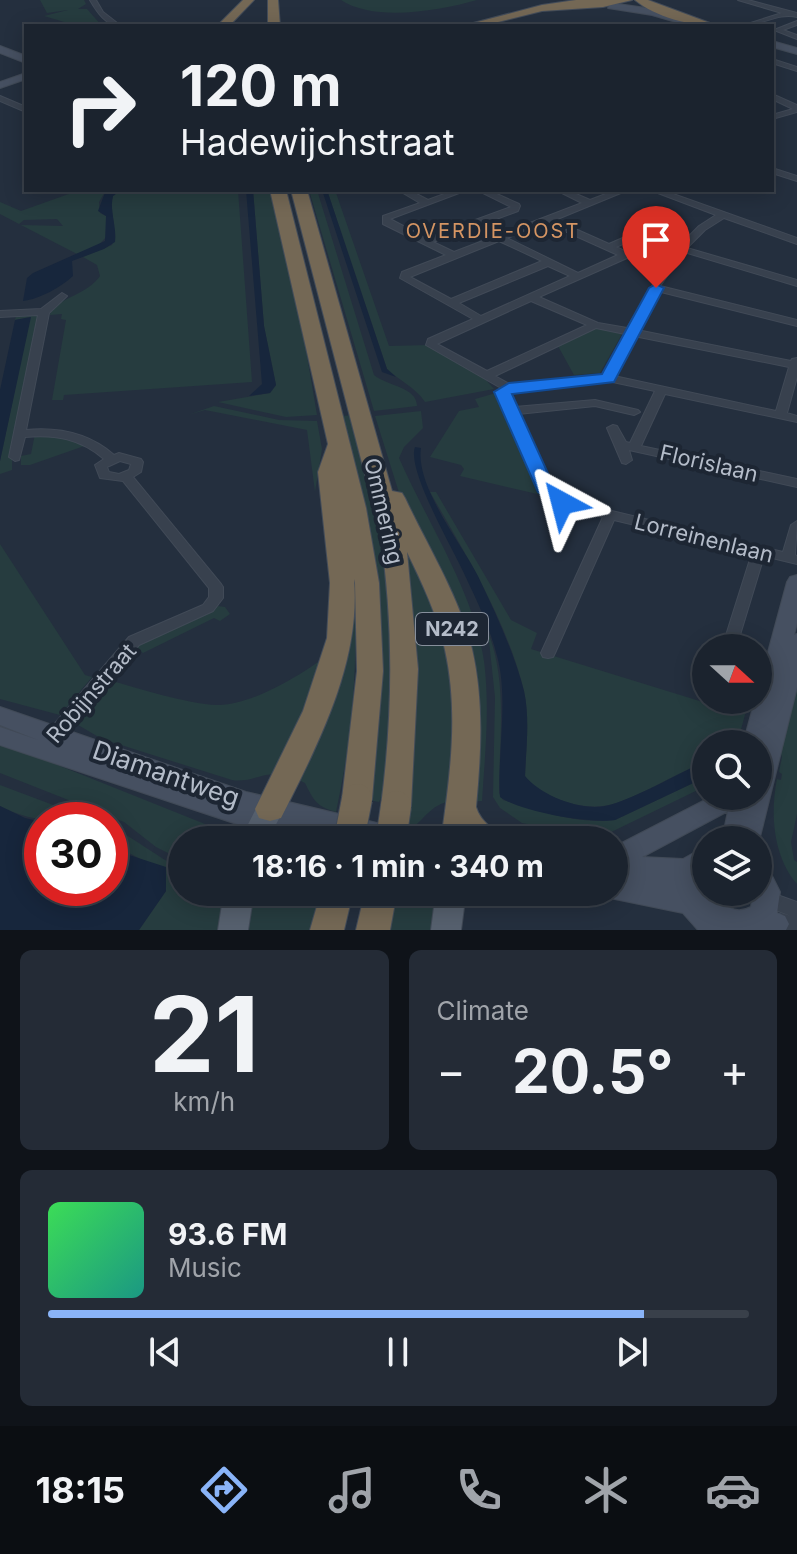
<!DOCTYPE html>
<meta charset="utf-8">
<style>
:root{--surface:#1b232e;--page:#242b36;--text:#f1f3f6;--muted:#a0a4aa;--line:#39404a;--accent:#8ab4f8}
body{margin:0;font-family:Inter,sans-serif;background:var(--page);color:var(--text);height:100vh;display:flex;flex-direction:column;font-size:30px;white-space:nowrap}
*{box-sizing:border-box;margin:0}
p{font-size:26px;color:var(--muted)}
.icon{flex:none;width:44px;height:44px;fill:none;stroke:currentColor;stroke-width:2;stroke-linecap:round;stroke-linejoin:round}
.map{position:relative;height:930px;overflow:hidden}
.side{display:flex;flex-direction:column;gap:20px;padding:20px;background:#0f1319;flex:1}
.side>*{flex:none}
.hud{position:absolute;left:24px;top:24px;width:750px;height:168px;border-radius:0px;box-shadow:0 4px 20px #0003,0 0 0 2px var(--line);background:#1b232e;color:var(--text);overflow:hidden}
.needle{width:52px;rotate:111deg}
.controls{position:absolute;left:692px;top:634px;display:grid;gap:16px}
.controls a{display:grid;place-items:center;width:80px;height:80px;border-radius:50%;background:var(--surface);box-shadow:0 4px 20px #0003,0 0 0 2px var(--line);font-size:40px}
.speed{position:absolute;left:24px;top:802px;display:flex;gap:16px;font-size:40px;font-weight:700;text-align:center}
.speed>*{display:grid;place-content:center;width:104px;height:104px;border-radius:50%;background:var(--surface);box-shadow:0 4px 20px #0003,0 0 0 2px var(--line);line-height:1}
.speed .limit{border:12px solid #d22;background:#fff;color:#111}
.pin{position:absolute;display:grid;place-items:center;width:68px;height:68px;color:#fff;margin:-82px -34px;border-radius:50% 50% 50% 0;rotate:-45deg;box-shadow:0 0 8px #0007}
.pin .icon{rotate:45deg}
.me{position:absolute;width:88px;margin:-44px;rotate:322deg;stroke-linejoin:round;filter:drop-shadow(0 0 6px #0008)}
.turn{display:flex;align-items:center;gap:28px;height:168px;padding:0 24px;font-size:36px}
.turn .icon{width:104px;height:104px;stroke-width:2.5}
.turn b{display:block;font-size:56px;line-height:68px}
.big{font-size:60px;font-weight:700;line-height:1.1}
.side .widget{flex:1;display:flex;flex-direction:column;justify-content:center;gap:12px;min-width:0;padding:0 28px;border-radius:12px;background:var(--page)}
.side .dial{align-items:center;gap:0}
.dial b{font-size:104px;line-height:1}
.song{display:flex;align-items:center;gap:24px}
.cover{width:96px;height:96px;border-radius:12px;background:linear-gradient(135deg,hsl(130 70% 55%),hsl(170 70% 35%))}
.played{height:8px;border-radius:4px;background:linear-gradient(90deg,var(--accent) 85%,var(--line) 85%)}
.keys{display:flex;justify-content:space-around;direction:ltr}
.heat{display:flex;justify-content:space-between;align-items:center;font-size:44px;direction:ltr}
.side .tiles{flex:1;display:grid;gap:20px;grid-template-columns:1fr 1fr}
.widget:last-child{grid-column:span 2}
.trip{position:absolute;left:168px;top:826px;width:460px;height:80px;border-radius:40px;background:var(--surface);box-shadow:0 4px 20px #0003,0 0 0 2px var(--line);font-weight:700;line-height:80px;text-align:center}
.tab-bar{display:flex;height:128px;justify-content:space-around;align-items:center;background:#0b0e12;color:var(--muted)}
.tab-bar .icon{width:56px;height:56px}
.tab-bar .on{color:var(--accent)}
.tab-bar b{font-size:36px;color:var(--text)}
.map>svg:first-child{display:block}
.green{fill:#263c3f}
.water{fill:#17263c}
.lines{fill:none;stroke-linecap:round;stroke-linejoin:round}
.street-casing{stroke:#414a57;stroke-width:2}
.secondary-casing{stroke:#414a57;stroke-width:2}
.primary-casing{stroke:#414a57;stroke-width:2}
.highway-casing{stroke:#434c59;stroke-width:2}
.street{fill:#38414e;fill-rule:evenodd}
.secondary{fill:#465061;fill-rule:evenodd}
.primary{fill:#56606e;fill-rule:evenodd}
.highway{fill:#746855;fill-rule:evenodd}
.highway-bridge-casing{stroke:#434c59;stroke-width:32;stroke-linecap:butt}
.highway-bridge{stroke:#746855;stroke-width:30}
.route{fill:#1a73e8;stroke:#114b97;stroke-width:2}
.labels{text-anchor:middle;stroke-width:8;stroke-linejoin:round;paint-order:stroke}
.far-neighbourhood-label{font-size:20px;letter-spacing:2px;fill:#d59563;stroke:#1d2633}
.shield{fill:#1d2633;stroke:#878f9c;stroke-width:2}
.shield-label{font-size:20px;font-weight:bold;fill:#b4bcc9}
.street-label{font-size:22px;fill:#b4bcc9;stroke:#1d2633}
.near-street-label{font-size:26px;fill:#b4bcc9;stroke:#1d2633}
</style>
<div class="map">
<svg width="797" height="930" viewBox="0 0 797 930">
<rect width="100%" height="100%" fill="#242f3e"/>
<path class="green" d="M40 0H84L86 4 78 9H87L102 26H58L71 24 44 16 68 10 47 13Z
M341 0H477C439 11 374 22 341 0Z
M80 190H106L99 202 100 213 106 216V237L98 246 77 254 21 225 63 226 57 219 24 220 19 224 0 214V202L21 211Z
M121 190H238L252 382 64 395 63 400H52L66 320 61 319 62 314 50 315 51 309C67 296 88 293 100 276L97 265 83 257 112 245C118 228 109 212 113 196Z
M253 190H272L303 332 317 415 286 417 218 402 270 393 276 385 264 326Z
M309 190H317L374 375C387 386 417 387 417 406L374 411Z
M327 190H335L389 346 429 345 486 380 494 389 425 402C416 388 400 381 387 369Z
M16 316H39L12 448V470L0 474V461L30 317 15 320Z
M595 328 622 334 600 373 574 375 558 346Z
M496 393 536 483 546 496 460 476 464 469 461 465 430 457 459 411 479 407 475 399Z
M214 406 279 420 317 421 322 449 315 492 307 430 205 410 188 415Z
M421 411 423 428 404 447 399 458C427 522 474 592 484 661 490 707 485 755 482 801L466 802 473 729 375 416Z
M355 415 396 596 389 792 382 796 379 802 369 800 378 720 341 416Z
M50 433 90 444 30 465H21V456L31 454 35 434Z
M430 492H436L511 620 537 633 531 649 732 711 735 700H749L737 744H706V762C679 771 628 804 603 806 577 809 542 797 525 777 526 749 530 719 524 691 507 621 466 555 430 492Z
M399 518 449 631 456 802C437 800 429 813 416 825H407L416 683 415 633Z
M0 544 85 675 92 677 60 715 0 699Z
M352 560C360 645 354 729 336 812 316 806 314 801 305 783L295 778Z
M218 606 225 607 230 614 220 621 214 618 143 653 136 648 140 642 211 612Z
M488 632C508 683 499 739 499 793L503 800C537 811 580 825 615 820L706 777V786L601 837 522 823 500 808 493 797 495 697Z
M333 650 278 774C261 773 249 783 232 780L102 739 73 722 108 680C139 688 186 704 217 705 249 707 310 671 333 650Z
M797 673V814L791 842 794 860 797 862V884C773 857 770 813 777 779L781 780 782 774 779 772 782 757 779 748Z
M0 742 205 824 223 833 228 840H182V860L156 847 124 822 0 773Z
M0 785 93 820C54 820 36 824 0 806Z
M110 827C136 838 156 857 182 869V892H231L224 930H139L166 891 150 864 110 843Z
M248 892H321L312 930H242Z
M395 892H445L438 930H387Z"/>
<path class="water" d="M106 190H121L113 196C109 210 117 226 115 242L104 249 72 261 73 276C61 287 40 299 23 301L27 278 33 273 105 241 106 216 98 211Z
M246 190H253L264 326 276 385 270 393 249 396 262 384Z
M322 190H327L387 369 396 377 382 372Z
M31 317 0 461V390L15 320Z
M415 447 421 448C415 486 461 543 478 576 495 612 514 652 524 691 530 719 526 748 525 776 540 795 580 811 605 806 633 800 677 774 704 762L706 777 615 820C590 824 521 812 500 797 497 754 509 698 497 656 491 631 479 605 468 582 457 555 406 471 415 447Z
M0 806 25 818 42 822V888H110V843L129 855 166 867V891L139 930H0Z"/>
<g class="lines">
<g class="street-casing">
<path id="street" d="M90 0H96L103 12 121 26C106 26 97 12 90 0Z
M738 0H748L797 13V17C779 12 760 26 741 26L782 13Z
M797 21V25L783 30 797 35V39L774 30Z
M772 59 797 67V71L772 63Z
M772 94 797 105V112L772 119V115L793 109 772 99Z
M0 96 26 107V112L0 101Z
M772 168 797 176V181L772 173Z
M398 190H409L428 200 455 190H467L390 219 426 238 511 207 477 190H488L519 204 520 206 518 211 433 242 454 252 582 203 556 190H567L590 200 616 190H628L555 220 609 244 655 224 689 236 699 226 716 215 650 190H662L797 238V244L724 218 705 230 687 248 797 280V286L684 252 660 286 797 320V326L657 291 637 330 791 361 792 359 797 358V377L787 413 797 416V422L665 394 641 446 797 479V487L629 450 632 460 626 464 622 463 607 428 613 425 617 426 626 442 630 443 655 391 608 381 512 391 509 393 515 407 595 400 638 410 640 412 634 415 595 406 518 414 552 490 566 500 783 552 791 525 797 521 795 555 797 556V564L764 556 736 648H722L752 553 614 520 555 653 553 657 548 658 543 657 541 653 603 517 558 506 543 495 497 392 501 388 426 345 428 339 473 319 400 278 402 272 446 255 383 224V216L420 203ZM547 223 618 255 578 273 507 238ZM655 230 685 240 680 245 676 246V250L667 261 629 253 616 247ZM499 241 542 261 451 299 410 277ZM627 258 664 266 627 328 598 323 539 297ZM548 266 570 276 481 316 459 303ZM531 301 587 325 487 371 437 344ZM596 328 625 334 604 375 511 385 495 376ZM634 336 789 367 776 411 614 376Z
M62 293 67 296 49 313 26 430C59 427 89 433 114 455L119 453 141 459 143 462 141 472 133 477 221 584 223 587V598L213 611 139 645 57 743 51 745 45 743 43 739 45 735 129 637 203 605 209 597V588L123 481 100 478 95 465 104 459C81 439 55 434 25 437L19 460 15 461 9 457 38 315 0 317V311L41 309ZM120 461 131 464 129 470 119 474 109 472 107 467Z
M769 892 797 902V930H769L766 924 769 918 784 914 791 916 763 905 760 900 763 895Z"/>
</g>
<g class="secondary-casing">
<path id="secondary" d="M611 3 653 9 705 26H690L652 15 608 8Z
M772 41 797 48V54L772 47Z
M0 46 26 56V63L0 53Z
M26 73V79L0 88V82Z
M797 575V623L794 635 797 634V687L758 845V840H722L728 811 642 857 683 859 706 846V870L699 881 706 885V892H714C723 905 734 916 751 907L753 892H758V863L767 866 780 892 777 913 785 916 789 924 786 930H698L683 913 605 897 602 892H614V847L713 796H758V744H743L755 700H758V689L787 582 790 577Z
M0 707 246 792 398 828 407 832 411 839 353 840 330 834 333 840H285L0 745V727L38 740 0 725Z"/>
</g>
<g class="primary-casing">
<path id="primary" d="M270 798 280 801 284 809 268 840H240L260 801Z
M224 892H254L248 930H218Z
M436 892H466L461 930H431Z"/>
</g>
<g class="highway-casing">
<path id="highway" d="M243 0H254L229 26H217Z
M268 0H278L280 26H268Z
M576 0H632L603 7 542 11 482 26H462L542 5Z
M635 0H648L718 26C691 26 655 17 635 0Z
M270 190H286L366 508 379 583 383 671 372 799 368 808 357 811 346 808 342 799 357 671 355 583 354 579C361 663 318 744 281 818L270 821 259 818 255 809 303 711 327 638 330 583 318 472 328 444Z
M291 190H307L392 491 402 493 405 498C428 547 459 596 472 649 484 701 481 754 476 807 481 823 493 826 500 840H441C450 777 459 713 445 650 438 616 422 583 407 552L418 669 411 806 407 815 396 818 385 815 381 806C393 714 394 624 380 532Z
M321 892H353L344 930H310Z
M365 892H397L390 930H356Z"/>
</g>
<use href="#street" class="street"/>
<use href="#secondary" class="secondary"/>
<use href="#primary" class="primary"/>
<use href="#highway" class="highway"/>
<g class="highway-bridge-casing">
<path id="highway-bridge" d="M349 840 357 799
M391 840 396 806"/>
</g>
<use href="#highway-bridge" class="highway-bridge"/>
</g>
<path class="route" d="M656 284 664 288 614 382 512 394 555 489 572 503 562 509 538 492 494 392 509 383 602 374 649 288Z"/>
<g class="labels">
<g class="far-neighbourhood-label">
<text x="493" y="238">OVERDIE-OOST</text>
</g>
<rect class="shield" x="416" y="613" width="72" height="32" rx="6"/>
<g class="shield-label">
<text x="452" y="636">N242</text>
</g>
<g class="street-label">
<text transform="translate(709 463) rotate(13)" y="8">Florislaan</text>
<text transform="translate(384 511) rotate(77)" y="8">Ommering</text>
<text transform="translate(704 538) rotate(14)" y="8">Lorreinenlaan</text>
<text transform="translate(91 693) rotate(-49)" y="8">Robijnstraat</text>
</g>
<g class="near-street-label">
<text transform="translate(166 774) rotate(19)" y="9">Diamantweg</text>
</g>
</g>
</svg>
<div class="controls">
<a><svg class="needle" viewBox="-14 -14 28 28"><path d="M0-13l5 13h-10z" fill="#e53935"/><path d="M0 13l5-13h-10z" fill="#a0a4aa"/></svg></a>
<a><svg class="icon" aria-label="search" viewBox="0 0 24 24"><circle cx="10" cy="10" r="6"/><path d="M15 15l6 6"/></svg></a>
<a><svg class="icon" aria-label="layers" viewBox="0 0 24 24"><path d="M12 4l9 5-9 5-9-5zM3 14l9 5 9-5"/></svg></a>
</div>
<div class="speed"><div class="limit">30</div></div>
<div class="pin" style="left:656px;top:288px;background:#d93025"><svg class="icon" aria-label="arrive" viewBox="0 0 24 24"><path d="M6 21V4h12l-3 4 3 4H6"/></svg></div>
<svg class="me" style="left:562px;top:503px" viewBox="-20 -20 40 40"><path d="M0-17L14 15 0 8-14 15z" fill="#1a73e8" stroke="#fff" stroke-width="4"/></svg>
<div class="trip">18:16 · 1 min · 340 m</div>
<div class="hud">
<div class="turn"><svg class="icon" aria-label="right" viewBox="0 0 24 24"><path d="M7 20v-9h11M14 6l5 5-5 5"/></svg><div><b>120 m</b>Hadewijchstraat</div></div>
</div>
</div>
<section class="side">
<div class="tiles">
<div class="widget dial"><b>21</b><p>km/h</p></div>
<div class="widget"><p>Climate</p>
<div class="heat"><a>−</a><b class="big">20.5°</b><a>+</a></div>
</div>
<div class="widget">
<div class="song"><i class="cover"></i><div><b>93.6 FM</b><p>Music</p></div></div>
<div class="played"></div>
<div class="keys"><svg class="icon" aria-label="previous" viewBox="0 0 24 24"><path d="M18 5L8 12l10 7zM5 5v14"/></svg><svg class="icon" aria-label="pause" viewBox="0 0 24 24"><path d="M8 5v14M16 5v14"/></svg><svg class="icon" aria-label="next" viewBox="0 0 24 24"><path d="M6 5l10 7-10 7zM19 5v14"/></svg></div>
</div>
</div>
</section>
<nav class="tab-bar">
<b>18:15</b>
<svg class="icon on" aria-label="directions" viewBox="0 0 24 24"><path d="M12 3l9 9-9 9-9-9zM9 14v-3h6M13 9l2 2-2 2"/></svg>
<svg class="icon" aria-label="music" viewBox="0 0 24 24"><path d="M9 18V5l10-2v13"/><circle cx="6" cy="18" r="3"/><circle cx="16" cy="16" r="3"/></svg>
<svg class="icon" aria-label="phone" viewBox="0 0 24 24"><path d="M5 4h4l2 5-3 2q2 4 5 5l2-3 5 2v4C11 20 4 13 5 4z"/></svg>
<svg class="icon" aria-label="climate" viewBox="0 0 24 24"><path d="M12 3v18M4 7l16 10M4 17L20 7"/></svg>
<svg class="icon" aria-label="car" viewBox="0 0 24 24"><path d="M5 17H2v-5l4-1 3-4h7l3 4 3 1v5h-3M9 17h6M6 11h13"/><circle cx="7" cy="17" r="2"/><circle cx="17" cy="17" r="2"/></svg>
</nav>
